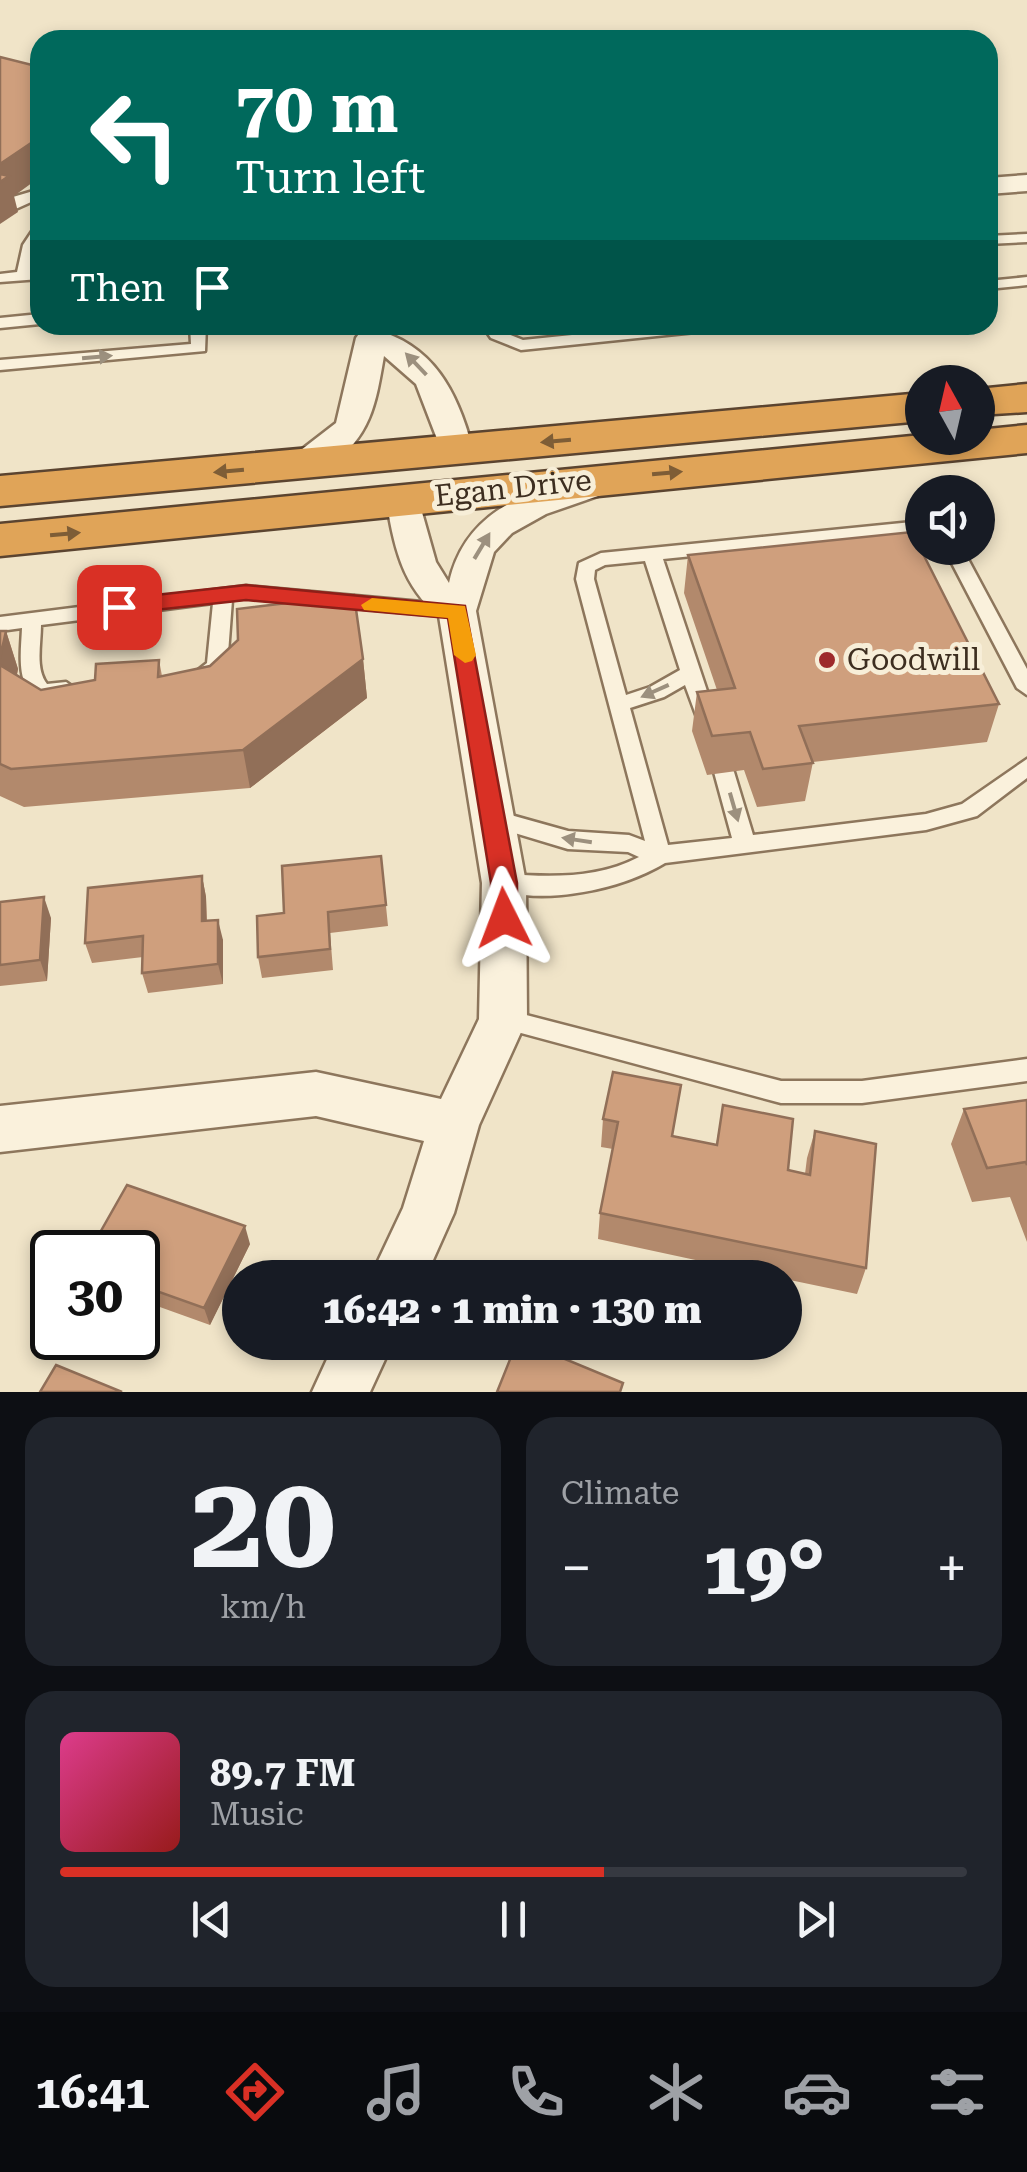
<!DOCTYPE html>
<meta charset="utf-8">
<style>
:root{--surface:#171b24;--page:#20242c;--text:#f1f3f6;--muted:#9ea1a6;--line:#363941;--accent:#d93025}
body{margin:0;font-family:"Roboto Serif",serif;background:var(--page);color:var(--text);height:100vh;display:flex;flex-direction:column;font-size:38px;white-space:nowrap}
*{box-sizing:border-box;margin:0}
p{font-size:32px;color:var(--muted)}
.icon{flex:none;width:55px;height:55px;fill:none;stroke:currentColor;stroke-width:2;stroke-linecap:round;stroke-linejoin:round}
.map{position:relative;height:1392px;overflow:hidden}
.panel{display:flex;flex-direction:column;gap:25px;padding:25px;background:#0d0f14;flex:1}
.panel>*{flex:none}
.top-card{position:absolute;left:30px;top:30px;width:968px;height:305px;border-radius:30px;box-shadow:0 5px 15px #0003;background:#00695c;color:#fff;overflow:hidden}
.needle{width:65px;rotate:352deg}
.fabs{position:absolute;left:905px;top:365px;display:grid;gap:20px}
.fabs a{display:grid;place-items:center;width:90px;height:90px;border-radius:50%;background:var(--surface);box-shadow:0 5px 15px #0003;font-size:50px}
.speed{position:absolute;left:30px;top:1230px;display:flex;gap:20px;font-size:50px;font-weight:700;text-align:center}
.speed>*{display:grid;place-content:center;width:130px;height:130px;border-radius:50%;background:var(--surface);box-shadow:0 5px 15px #0003;line-height:1}
.speed .limit{border:5px solid #111;border-radius:15px;background:#fff;color:#111}
.pin{position:absolute;display:grid;place-items:center;width:85px;height:85px;color:#fff;margin:-42px;border-radius:20px;box-shadow:0 5px 15px #0006}
.me{position:absolute;width:110px;margin:-55px;rotate:357deg;stroke-linejoin:round;filter:drop-shadow(0 0 8px #0008)}
.turn{display:flex;align-items:center;gap:35px;height:210px;padding:0 40px;font-size:45px}
.turn .icon{width:130px;height:130px;stroke-width:2.5}
.turn b{display:block;font-size:70px;line-height:85px}
.then{display:flex;align-items:center;height:95px;padding:0 40px;background:#0003;gap:20px;font-size:38px}
.big{font-size:75px;font-weight:800;line-height:1.1}
.panel .card{flex:1;display:flex;flex-direction:column;justify-content:center;gap:15px;min-width:0;padding:0 35px;border-radius:30px;background:var(--page)}
.panel .dial{align-items:center;gap:0}
.dial b{font-size:130px;line-height:1}
.song{display:flex;align-items:center;gap:30px}
.cover{width:120px;height:120px;border-radius:15px;background:linear-gradient(135deg,hsl(330 70% 55%),hsl(0 70% 35%))}
.played{height:10px;border-radius:5px;background:linear-gradient(90deg,var(--accent) 60%,var(--line) 60%)}
.keys{display:flex;justify-content:space-around;direction:ltr}
.heat{display:flex;justify-content:space-between;align-items:center;font-size:55px;direction:ltr}
.panel .tiles{flex:1;display:grid;gap:25px;grid-template-columns:1fr 1fr}
.card:last-child{grid-column:span 2}
.trip{position:absolute;left:222px;top:1260px;width:580px;height:100px;border-radius:50px;background:var(--surface);box-shadow:0 5px 15px #0003;font-weight:800;line-height:100px;text-align:center}
.dock{display:flex;height:160px;justify-content:space-around;align-items:center;background:#090b0e;color:var(--muted)}
.dock .icon{width:70px;height:70px}
.dock .active{color:var(--accent)}
.dock b{font-size:45px;color:var(--text)}
.map>svg:first-child{display:block}
.lines{fill:none;stroke-linecap:round;stroke-linejoin:round}
.lane-casing{stroke:#8d765c;stroke-width:5}
.street-casing{stroke:#8d765c;stroke-width:5}
.highway-casing{stroke:#5b4430;stroke-width:5}
.lane{fill:#faf1dc;fill-rule:evenodd}
.street{fill:#faf1dc;fill-rule:evenodd}
.highway{fill:#e0a458;fill-rule:evenodd}
.wall{fill:#b2896c}
.shaded-wall{fill:#916f58}
.building{fill:#cf9f7d;stroke:#916f58;stroke-width:2.5}
.oneway{fill:#9c907e}
.oneway2{fill:#7e5d36}
.route{fill:#d93025;stroke:#8d1f18;stroke-width:2.5}
.slow{fill:#f59e0b}
.poi-dot{fill:#9e2a2b;stroke:#f7eed8;stroke-width:4}
.labels{text-anchor:middle;stroke-width:10;stroke-linejoin:round;paint-order:stroke}
.street-label{font-size:30px;fill:#3d2e20;stroke:#f7eed8}
.poi-label{font-size:30px;fill:#3d2e20;stroke:#f7eed8;text-anchor:start}
</style>
<div class="map">
<svg width="1027" height="1392" viewBox="0 0 1027 1392">
<rect width="100%" height="100%" fill="#f0e4c8"/>
<g class="lines">
<g class="lane-casing">
<path id="lane" d="M40 189V198L0 216V206L13 197Z
M40 226V241L32 271H40V279L0 282V274L17 272 23 245 35 227Z
M1027 234V242L988 244V236Z
M1027 277V285L988 289V281Z
M40 314V324L0 328V318Z
M190 325H206L205 351 0 370V360L191 344Z
M482 325H498L503 332 523 340 670 325H723L715 330 521 350 491 338Z
M922 521V533L663 559 716 718 706 725 699 723 685 685 664 697 630 708 668 845 732 838 714 772 717 766H731L734 772 753 835 926 814 962 804 1027 759V778L977 816 926 830 665 863C622 889 545 906 496 889L493 883 496 877 504 874C550 877 598 879 639 857L628 852 568 849 485 824 482 818 485 812 493 810 568 831 629 835 645 841 576 579 579 563 601 553ZM645 561 680 670 650 687 626 695 594 579 595 570 605 565Z
M944 548H962L1027 669V695L1017 688Z
M246 586 455 605 464 611 455 617 246 598 232 600 227 667 224 672 203 681 193 674 207 663 213 603 41 625C41 644 35 669 47 684L66 682 76 689C69 696 64 696 54 697 13 701 21 656 22 628L0 631V617Z
M503 1009 781 1081H862L1027 1059V1081L862 1103H781L495 1026 491 1019 495 1012Z"/>
</g>
<g class="street-casing">
<path id="street" d="M1027 175V191L988 194V178Z
M372 329C434 344 458 393 473 450L468 457 456 460 444 457 416 384 384 356C376 402 371 438 329 465 316 473 307 476 292 473L287 465 292 457 336 423 356 338 361 331Z
M606 470 618 473 623 481 618 489 546 514 512 533 494 552 476 611 526 883 527 1019 479 1125 454 1213 425 1278H370L403 1208 424 1141 316 1116 0 1152V1106L316 1072 441 1099 479 1019 482 883 439 616C401 585 394 545 386 499L392 491 404 488 416 491 436 562 449 583C466 505 537 488 606 470Z
M335 1342H393L370 1392H312Z"/>
</g>
<g class="highway-casing">
<path id="highway" d="M1027 384V412L978 415V389Z
M922 393V421L0 506V476Z
M1027 425V453L0 556V524L922 435 978 438V430Z"/>
</g>
<use href="#lane" class="lane"/>
<use href="#street" class="street"/>
<use href="#highway" class="highway"/>
</g>
<path class="wall" d="M688 555 999 704 987 742 813 762 805 801 757 807 744 770 707 775 692 731 697 692 717 690 684 593Z
M0 631H6L18 669 17 675 41 690 95 680 159 660 162 676 363 659 367 698 250 788 24 807 0 796Z
M381 856 388 926 330 933 333 970 262 978 258 957Z
M202 876 206 897 207 921 223 940V984L148 993 142 973 143 957 92 963 85 943Z
M0 902 51 918 47 981 0 986Z
M613 1072 673 1136 716 1145 723 1105 788 1170 805 1174 807 1158 815 1131 866 1268 857 1294 785 1279V1278H779L598 1239 600 1213 613 1149 601 1147 603 1119Z
M1027 1100V1242L1010 1197 972 1202 951 1144 964 1109Z
M250 1244 210 1325 157 1306 132 1354 89 1338H138V1252Z"/>
<path class="shaded-wall" d="M40 137V177L14 196 18 212 0 224V164Z
M6 631 18 669 11 702 0 668V658Z
M363 659 367 698 250 788 243 750Z
M202 876 206 897 207 942 202 921Z
M44 897 51 918 47 981 40 960Z
M218 920 223 940V984L218 964Z
M245 1226 250 1244 210 1325 204 1308Z
M151 1289 157 1306 132 1354 125 1338H138V1313Z"/>
<path class="building" d="M0 57 40 67V137L0 164Z
M0 174 9 176 0 182Z
M912 532 999 704 799 726 813 763 763 769 750 732 712 736 697 692 735 688 688 555Z
M354 595 363 659 243 750 11 769 0 764V665L41 690 95 680 96 664 159 660 158 677 210 666 238 640 237 609Z
M0 631H6L0 658Z
M381 856 386 905 328 912 330 949 258 957 257 916 284 913 282 866Z
M202 876V921L218 920V964L142 973 143 936 85 943 88 888Z
M44 897 40 960 0 965V902Z
M613 1072 681 1085 672 1136 717 1145 723 1105 793 1119 788 1170 810 1175 815 1131 876 1144 866 1268 600 1213 618 1122 603 1119Z
M1027 1100V1165L1026 1162 987 1168 964 1109Z
M127 1185 245 1226 204 1308 151 1289 138 1313V1252H89Z
M517 1342H524L623 1383 620 1392H497Z
M56 1365 122 1392H40Z"/>
<defs><path id="oneway-solid" d="M-6-.8H1V-3.2L6.5 0L1 3.2V.8H-6Z" transform="scale(2.5)"/></defs>
<g class="oneway">
<use href="#oneway-solid" transform="translate(97 357) rotate(-5)"/>
<use href="#oneway-solid" transform="translate(416 364) rotate(-134)"/>
<use href="#oneway-solid" transform="translate(482 546) rotate(-59)"/>
<use href="#oneway-solid" transform="translate(655 691) rotate(156)"/>
<use href="#oneway-solid" transform="translate(734 807) rotate(74)"/>
<use href="#oneway-solid" transform="translate(577 840) rotate(-171)"/>
</g>
<g class="oneway2">
<use href="#oneway-solid" transform="translate(556 441) rotate(175)"/>
<use href="#oneway-solid" transform="translate(229 471) rotate(175)"/>
<use href="#oneway-solid" transform="translate(667 473) rotate(-5)"/>
<use href="#oneway-solid" transform="translate(65 534) rotate(-5)"/>
</g>
<path class="route" d="M246 585 465 606 517 883V918L513 925 504 928 495 925 491 918V883L448 618 246 600 119 614 108 607 119 599Z"/>
<path class="slow" d="M372 598 465 606 476 655 472 661 465 663 454 655 448 618 364 610 361 605Z"/>
<circle class="poi-dot" cx="827" cy="660" r="10"/>
<g class="labels">
<g class="street-label">
<text transform="translate(513 488) rotate(-6)" y="10">Egan Drive</text>
</g>
<g class="poi-label">
<text x="847" y="670">Goodwill</text>
</g>
</g>
</svg>
<div class="fabs">
<a><svg class="needle" viewBox="-14 -14 28 28"><path d="M0-13l5 13h-10z" fill="#e53935"/><path d="M0 13l5-13h-10z" fill="#9ea1a6"/></svg></a>
<a><svg class="icon" aria-label="sound" viewBox="0 0 24 24"><path d="M4 9h4l5-4v14l-5-4H4zM17 9q2 3 0 6"/></svg></a>
</div>
<div class="speed"><div class="limit">30</div></div>
<div class="pin" style="left:119px;top:607px;background:#d93025"><svg class="icon" aria-label="arrive" viewBox="0 0 24 24"><path d="M6 21V4h12l-3 4 3 4H6"/></svg></div>
<svg class="me" style="left:504px;top:918px" viewBox="-20 -20 40 40"><path d="M0-17L14 15 0 8-14 15z" fill="#d93025" stroke="#fff" stroke-width="4"/></svg>
<div class="trip">16:42 · 1 min · 130 m</div>
<div class="top-card">
<div class="turn"><svg class="icon" aria-label="left" viewBox="0 0 24 24"><path d="M17 20v-9H6M10 6l-5 5 5 5"/></svg><div><b>70 m</b>Turn left</div></div>
<div class="then">Then<svg class="icon" aria-label="arrive" viewBox="0 0 24 24"><path d="M6 21V4h12l-3 4 3 4H6"/></svg></div>
</div>
</div>
<section class="panel">
<div class="tiles">
<div class="card dial"><b>20</b><p>km/h</p></div>
<div class="card"><p>Climate</p>
<div class="heat"><a>−</a><b class="big">19°</b><a>+</a></div>
</div>
<div class="card">
<div class="song"><i class="cover"></i><div><b>89.7 FM</b><p>Music</p></div></div>
<div class="played"></div>
<div class="keys"><svg class="icon" aria-label="previous" viewBox="0 0 24 24"><path d="M18 5L8 12l10 7zM5 5v14"/></svg><svg class="icon" aria-label="pause" viewBox="0 0 24 24"><path d="M8 5v14M16 5v14"/></svg><svg class="icon" aria-label="next" viewBox="0 0 24 24"><path d="M6 5l10 7-10 7zM19 5v14"/></svg></div>
</div>
</div>
</section>
<nav class="dock">
<b>16:41</b>
<svg class="icon active" aria-label="directions" viewBox="0 0 24 24"><path d="M12 3l9 9-9 9-9-9zM9 14v-3h6M13 9l2 2-2 2"/></svg>
<svg class="icon" aria-label="music" viewBox="0 0 24 24"><path d="M9 18V5l10-2v13"/><circle cx="6" cy="18" r="3"/><circle cx="16" cy="16" r="3"/></svg>
<svg class="icon" aria-label="phone" viewBox="0 0 24 24"><path d="M5 4h4l2 5-3 2q2 4 5 5l2-3 5 2v4C11 20 4 13 5 4z"/></svg>
<svg class="icon" aria-label="climate" viewBox="0 0 24 24"><path d="M12 3v18M4 7l16 10M4 17L20 7"/></svg>
<svg class="icon" aria-label="car" viewBox="0 0 24 24"><path d="M5 17H2v-5l4-1 3-4h7l3 4 3 1v5h-3M9 17h6M6 11h13"/><circle cx="7" cy="17" r="2"/><circle cx="17" cy="17" r="2"/></svg>
<svg class="icon" aria-label="filters" viewBox="0 0 24 24"><path d="M4 7h16M4 17h16"/><circle cx="9" cy="7" r="2"/><circle cx="15" cy="17" r="2"/></svg>
</nav>
